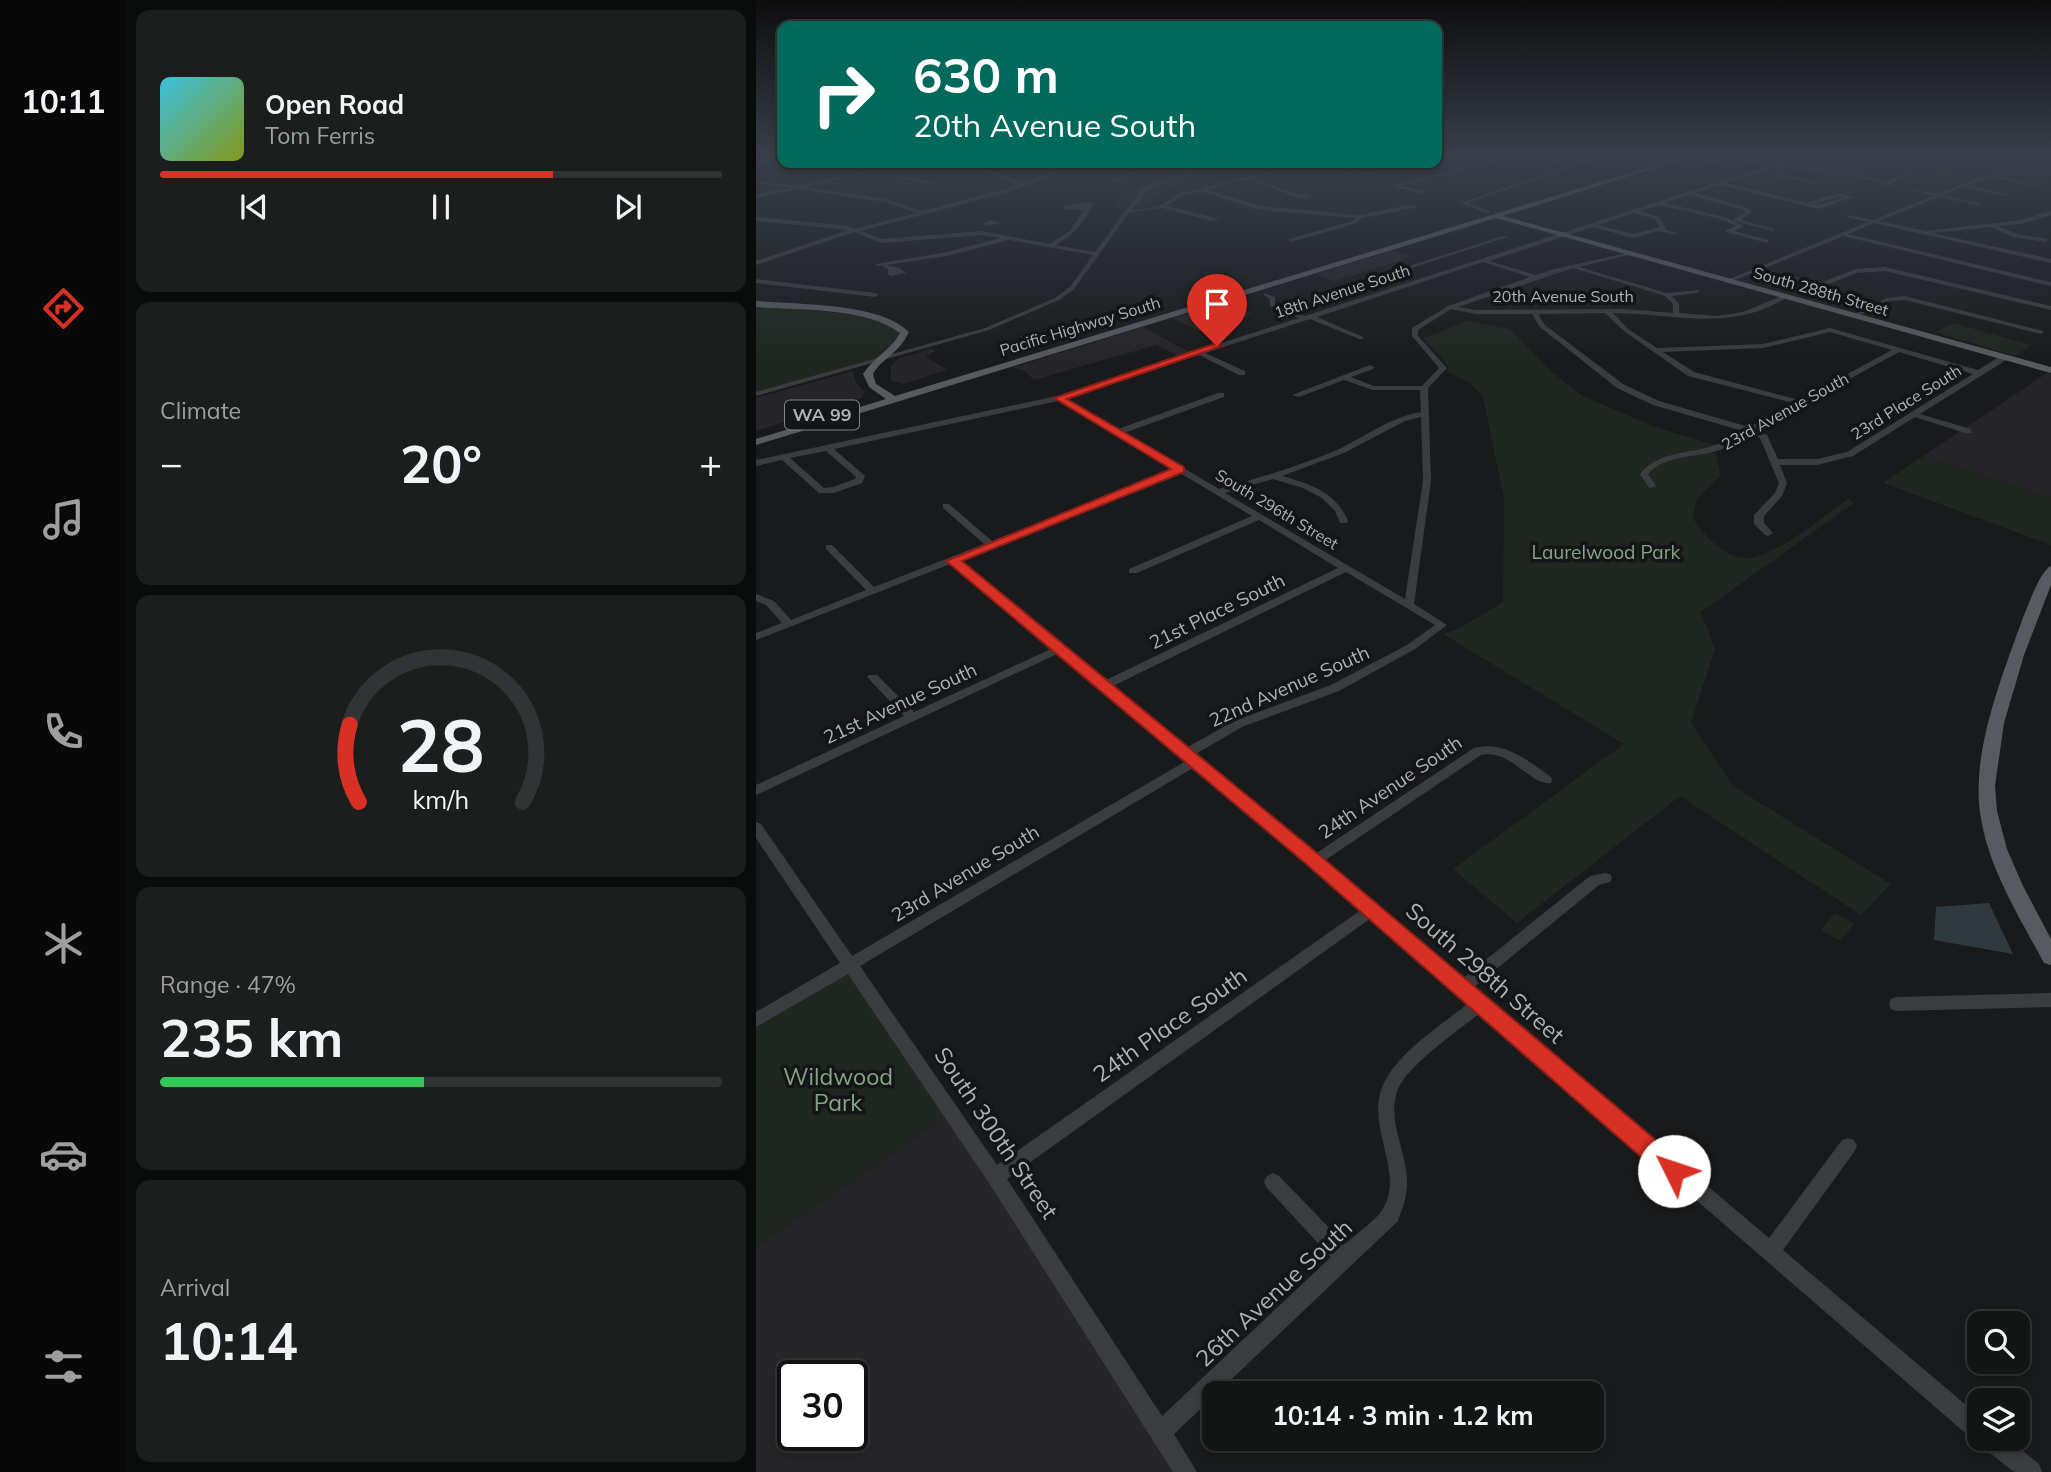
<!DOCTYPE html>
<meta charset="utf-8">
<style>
:root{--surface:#131414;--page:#1c1d1d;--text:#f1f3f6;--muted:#9d9ea0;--line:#323334;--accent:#d93025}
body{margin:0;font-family:Mulish,sans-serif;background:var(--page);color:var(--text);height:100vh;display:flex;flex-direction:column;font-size:26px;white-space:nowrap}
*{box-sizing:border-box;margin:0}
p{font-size:23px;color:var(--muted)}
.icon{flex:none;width:38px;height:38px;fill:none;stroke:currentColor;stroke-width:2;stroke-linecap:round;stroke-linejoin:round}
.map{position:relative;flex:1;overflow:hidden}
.side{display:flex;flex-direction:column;gap:10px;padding:10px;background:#0a0b0b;width:630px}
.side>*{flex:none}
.guide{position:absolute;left:21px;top:21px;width:665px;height:147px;border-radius:14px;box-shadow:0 4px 10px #0003,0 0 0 2px var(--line);background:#00695c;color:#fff;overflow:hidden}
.buttons{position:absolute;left:1211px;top:1311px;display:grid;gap:14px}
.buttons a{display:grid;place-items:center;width:63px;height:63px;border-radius:14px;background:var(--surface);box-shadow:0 4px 10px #0003,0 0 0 2px var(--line);font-size:35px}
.speed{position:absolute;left:21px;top:1360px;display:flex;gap:14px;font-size:35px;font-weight:700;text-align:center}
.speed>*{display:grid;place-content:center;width:91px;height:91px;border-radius:50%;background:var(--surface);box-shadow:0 4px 10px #0003,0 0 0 2px var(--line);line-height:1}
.speed .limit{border:4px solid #111;border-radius:10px;background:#fff;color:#111}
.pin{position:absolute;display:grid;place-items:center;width:60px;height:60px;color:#fff;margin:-72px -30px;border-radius:50% 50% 50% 0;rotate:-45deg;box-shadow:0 0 7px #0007}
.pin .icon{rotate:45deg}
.me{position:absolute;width:77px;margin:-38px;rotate:311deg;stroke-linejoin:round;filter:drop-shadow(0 0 5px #0008)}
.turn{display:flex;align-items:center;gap:24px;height:147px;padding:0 21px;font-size:32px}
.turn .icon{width:91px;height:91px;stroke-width:2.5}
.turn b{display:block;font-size:49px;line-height:60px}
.big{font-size:52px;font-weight:700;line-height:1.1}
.side .widget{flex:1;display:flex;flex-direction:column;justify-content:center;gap:10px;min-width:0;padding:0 24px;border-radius:14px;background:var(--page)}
.side .dial{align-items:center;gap:0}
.dial svg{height:182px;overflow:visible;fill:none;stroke:var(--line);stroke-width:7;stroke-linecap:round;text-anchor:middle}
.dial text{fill:var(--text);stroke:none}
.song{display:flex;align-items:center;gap:21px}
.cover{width:84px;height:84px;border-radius:10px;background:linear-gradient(135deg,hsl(190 70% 55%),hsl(70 70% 35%))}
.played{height:7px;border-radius:4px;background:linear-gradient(90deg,var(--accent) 70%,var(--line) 70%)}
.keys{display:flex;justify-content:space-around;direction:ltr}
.heat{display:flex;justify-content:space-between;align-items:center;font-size:38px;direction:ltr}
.charge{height:10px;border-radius:5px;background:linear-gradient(90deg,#34c759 47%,var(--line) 0)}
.trip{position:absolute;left:446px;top:1381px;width:402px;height:70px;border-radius:14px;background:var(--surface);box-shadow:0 4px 10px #0003,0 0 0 2px var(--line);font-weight:700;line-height:70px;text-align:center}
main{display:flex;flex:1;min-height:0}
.menu{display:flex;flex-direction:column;width:126px;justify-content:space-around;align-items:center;background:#080808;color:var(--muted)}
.menu .icon{width:49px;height:49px}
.menu .current{color:var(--accent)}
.menu b{font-size:32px;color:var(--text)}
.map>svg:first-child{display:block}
.built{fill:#262628;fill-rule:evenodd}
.green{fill:#202620}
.water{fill:#303a3e}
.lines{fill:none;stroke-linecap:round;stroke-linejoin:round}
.minor{fill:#3b3c40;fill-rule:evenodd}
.major{fill:#575a5f;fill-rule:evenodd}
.route{fill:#d93025;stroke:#8d1f18;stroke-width:2}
.labels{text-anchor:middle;stroke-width:7;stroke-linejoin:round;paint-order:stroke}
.far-street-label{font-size:16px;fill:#adb2ba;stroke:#141516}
.shield{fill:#141516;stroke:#7f8389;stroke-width:2}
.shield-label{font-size:18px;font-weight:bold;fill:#adb2ba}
.park-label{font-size:19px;fill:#87a386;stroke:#141516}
.street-label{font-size:19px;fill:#adb2ba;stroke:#141516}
.near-street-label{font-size:23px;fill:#adb2ba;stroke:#141516}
.near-park-label{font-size:23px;fill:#87a386;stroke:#141516}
</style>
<main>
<nav class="menu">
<b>10:11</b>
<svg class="icon current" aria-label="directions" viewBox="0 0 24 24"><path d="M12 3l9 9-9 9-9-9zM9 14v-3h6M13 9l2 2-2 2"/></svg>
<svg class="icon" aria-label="music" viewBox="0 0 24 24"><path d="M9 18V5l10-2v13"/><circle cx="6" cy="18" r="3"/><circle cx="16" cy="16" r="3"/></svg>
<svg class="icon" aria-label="phone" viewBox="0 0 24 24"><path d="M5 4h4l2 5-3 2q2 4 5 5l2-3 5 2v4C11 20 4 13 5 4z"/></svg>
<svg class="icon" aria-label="climate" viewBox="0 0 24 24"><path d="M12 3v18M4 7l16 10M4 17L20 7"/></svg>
<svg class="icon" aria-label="car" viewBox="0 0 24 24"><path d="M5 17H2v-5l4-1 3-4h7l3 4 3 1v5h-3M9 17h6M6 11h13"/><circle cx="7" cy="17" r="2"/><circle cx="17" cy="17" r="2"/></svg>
<svg class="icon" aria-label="filters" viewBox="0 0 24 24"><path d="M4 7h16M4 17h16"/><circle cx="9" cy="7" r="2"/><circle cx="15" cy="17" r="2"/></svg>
</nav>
<section class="side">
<div class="widget">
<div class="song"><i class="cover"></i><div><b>Open Road</b><p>Tom Ferris</p></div></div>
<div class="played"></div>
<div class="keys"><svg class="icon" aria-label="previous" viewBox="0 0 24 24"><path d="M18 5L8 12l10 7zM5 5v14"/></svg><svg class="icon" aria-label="pause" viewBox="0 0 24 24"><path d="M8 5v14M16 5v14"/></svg><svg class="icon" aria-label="next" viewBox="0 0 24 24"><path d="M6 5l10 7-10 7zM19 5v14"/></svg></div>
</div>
<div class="widget"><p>Climate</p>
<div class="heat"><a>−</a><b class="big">20°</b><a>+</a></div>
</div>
<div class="widget dial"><svg viewBox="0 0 100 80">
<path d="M14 69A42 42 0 1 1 86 69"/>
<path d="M14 69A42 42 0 0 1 10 35" stroke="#d93025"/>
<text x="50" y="56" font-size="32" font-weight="700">28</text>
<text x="50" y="72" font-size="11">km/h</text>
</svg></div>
<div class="widget"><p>Range · 47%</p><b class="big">235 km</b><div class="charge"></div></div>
<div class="widget"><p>Arrival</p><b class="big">10:14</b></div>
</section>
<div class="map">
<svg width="1295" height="1472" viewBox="0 0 1295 1472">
<rect width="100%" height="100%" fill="#191a1b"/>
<path class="built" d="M636 251 656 257 578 281 560 274Z
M469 302 498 314 443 331 415 318Z
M387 327 435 353 423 356 400 345 278 380 267 370 255 368Z
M176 349 179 351 170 357 191 370 147 384 135 380V366L144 358Z
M97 371 100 382 109 392 106 398 0 431V398Z
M1291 373 1295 374V498L1167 456Z
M195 1113 430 1472H0V1247ZM37 1376H96V1435H37Z"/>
<path class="green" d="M1114 155H1235L1285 167 1237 165 1181 180 1167 178 1179 174 1175 168 1140 166 1122 172Z
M438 163H524L433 182 407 192 386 207H359L367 194Z
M5 304 121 318 148 329 127 359 0 394V307Z
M711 321 754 329 794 370 825 395 896 426 963 446 954 451 960 454 965 476 941 498 937 518C946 533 968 557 987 558 1016 561 1068 515 1092 499L1098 503 945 612 959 649 935 723 977 786 1135 884 1105 915 924 796 761 923 697 869 868 744 687 634 704 628 747 602 748 498 727 398 715 384 692 372V366L667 338Z
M1197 323 1276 345 1259 356 1179 332Z
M1167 456 1295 498V545L1127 483Z
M1079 913 1098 924 1084 941 1065 930Z
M97 964 195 1113 0 1247V1020Z"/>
<path class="water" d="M1233 903 1257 954 1178 940 1180 907Z"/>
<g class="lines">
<path class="minor" d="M690 155H696L681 159V157Z
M761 155H767L643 186 670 191 668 194 634 186Z
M844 155H849L712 203 734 212V214L704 203Z
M933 155 980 165 982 166 980 167 931 157Z
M1049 155 1097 159 1102 163 1103 170 1097 173 1129 182 1153 172 1157 173 1134 184 1139 185 1137 187 1092 174 1018 167 970 183 1051 203 1083 193 1097 197 1063 209 964 185 939 193 992 208 996 212 985 220 1019 229 1016 231 978 221 988 226 978 231 1013 240 1011 243 970 232V230L980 226 964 219 904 205 883 211 903 217 910 228 908 229 921 233V235L902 231 877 238 837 227 733 261 780 275 798 269 876 252V254L823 267 911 293 944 290 942 293 916 296 923 304V313L961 316 987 312 1028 295 1033 296C974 334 921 313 857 313L872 329 901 348 1007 344 1074 328 1222 370 1246 355H1252V359L1164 414 1215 429V433H1209L1159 417 1097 456 1061 465H1024L1031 483 1026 496 1008 516V523L1017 533 1012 536 1009 535 998 524V515L1019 493 1023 483 1004 438 993 434C984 439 974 446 964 450 942 458 909 454 892 474L900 486 893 488 884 474C901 452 932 454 956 446 967 443 977 436 987 431L897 405 861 388 784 327 776 314H720L695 309 662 330V336L691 368 672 388 675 481 658 604 691 625 659 649 583 691 486 727 438 755 559 854 718 748C748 740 771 760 795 777L796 780 795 783C774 786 756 749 725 755L568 861 706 979 834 876 849 873 854 874 856 878 854 882 843 885 717 988 1013 1238 1086 1140 1092 1138 1098 1140 1101 1146 1098 1152 1027 1250 1223 1416V1438H1251L1283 1464 1286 1472H1258L1225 1446 1223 1441 1215 1438 724 1013C703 1030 653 1064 642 1089 630 1119 650 1150 651 1179 652 1194 647 1207 642 1221L461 1393H458V1396L418 1434 441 1472H417L233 1183 92 974 0 1027V1012L84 963 0 838V822L5 824 96 956 430 761 301 654 0 795V785L148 716 113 679 111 677 113 675H121L158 712 295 649 194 564 0 640V633L26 623 10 605 0 601V594L18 601 35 620 110 590 70 549V545H76L118 587 228 544 187 508V504H193L236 541 417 470 302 401 78 449 109 476 106 483 78 493H63L26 460 0 466V460L301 396 543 318 514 306V299L508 295V293L519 297V304L549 316 1012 166 971 159 969 157 1018 165ZM1053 156 1094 161 1098 164 1099 169 1092 172 1024 166ZM933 195 988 210 990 212 978 219V221L968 217 909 203ZM1083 197H1088L1063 205 1057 204ZM878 213 899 219 904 227 877 234 842 225ZM727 262 774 277 692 306 656 328V336L683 368 666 386H618L595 377 617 369 618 367 614 365 536 395 543 397 588 380 617 390H664L665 412C634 417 609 437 581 450 543 466 503 478 463 489L368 433 468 397V393H462L362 429 309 398 443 355 483 375H489V371L449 353 554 319 603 339H607V337L561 317ZM817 268 909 296 917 304V313L867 309 720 310 702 307ZM849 313 868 331 932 376 1038 403 993 427 903 401 867 384 789 325 782 314ZM1074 332 1136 350 1043 400 938 372 907 352 1007 348ZM1143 352 1217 374 1091 452 1061 459H1022L1011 435 1000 430ZM665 417 667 481 649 599 469 493 517 479 547 488 566 498 579 511 584 523H590L592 521C580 492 554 484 526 476L588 453 649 421ZM70 451 100 477 99 479 77 487 68 488 34 458ZM424 473 496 516 373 569V573H381L503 520 582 568 348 681 202 561ZM590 572 679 625 651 645 575 685 478 721 430 748 355 687ZM437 768 605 910 241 1165 104 966ZM615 918 713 1003C685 1025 642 1052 627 1085 609 1125 648 1170 628 1207 622 1219 600 1234 589 1244L523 1176 517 1173 511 1176 508 1182 511 1188 575 1257 406 1416 251 1179Z
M1274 155H1295V156H1276Z
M26 156V158L0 163V161Z
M815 158 817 160 775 169 773 168Z
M46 163H51L53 165 49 166Z
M149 163H156L48 187 129 199 166 211 263 185 206 163H212L268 183 304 168 329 163 249 193 104 231 127 239 225 231 294 244 314 231 328 210 309 209 307 206 334 202 337 204C329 222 317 235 300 245L339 252 385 190 407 180 466 163H472L411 182 389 192 376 210 402 207 421 194 520 170 587 163 520 172 495 179 545 195 549 193 557 197C536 203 510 180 489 180 477 180 462 187 451 190L504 206 604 215 653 205 663 207 606 218 601 223 535 242 533 239 597 221 600 218 503 210 445 191 425 196 410 206 464 219 456 221 406 208 373 213 318 289 303 300 233 330 0 396V392L229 328 299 298 314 287 337 255 253 240 191 256 131 265 144 268 150 273 135 276 132 274V269L128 268V266H120V264L191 252 245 238 225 235 126 243 98 232 0 265V261L93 230 0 221V217L92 226 99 229 161 213 129 202 42 189 0 198V194L35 187 0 183V181L42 186Z
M399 163H404L359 182 355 181Z
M653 163H660L601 177 568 168 570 167 601 175Z
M1260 170 1295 173V175L1260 172 1243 176 1282 185 1280 187C1252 181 1239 174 1212 185L1252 194 1249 196 1207 187 1187 195 1225 204V206L1183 197 1123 221 1170 231 1264 220 1295 211V215L1265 224 1242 226 1261 234 1292 239 1290 242 1258 237 1235 227 1177 233 1295 259V263L1118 223 1092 234 1295 282V286L1087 236 1007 269 1064 283 1100 269 1129 267 1295 306V310L1129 271 1101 273 1065 287 1002 271 976 281 971 280 1112 222 1091 217V215L1117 220 1177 196 1158 191V189L1182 194 1220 178Z
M121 172 176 182 178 183 176 184 119 174Z
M1018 173 1059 182 1061 183 1059 184 1016 175Z
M234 220 246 223 229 226 226 224Z
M747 236 752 237 624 278 619 277Z
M0 279 119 293 122 295 119 297 0 283Z
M1149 296 1287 331 1288 332 1285 334 1149 300 1134 301 1102 316 1097 315 1131 298Z
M1295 993V1007L1141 1011 1135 1009 1133 1004 1135 999 1141 997Z"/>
<path class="major" d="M933 155H941L747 216 1295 367V373L740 218 0 445V439L130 399 113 387 107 374C118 357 135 350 144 333 111 307 41 310 0 307V301C41 305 123 302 153 332 142 355 128 356 117 374L120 384 139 396Z
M1295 566V585L1268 655 1248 723 1239 786 1241 811 1251 849 1267 886 1295 939V965L1288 963C1263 916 1231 866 1224 812 1216 753 1244 681 1264 626 1269 613 1284 570 1295 566Z"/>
</g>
<linearGradient id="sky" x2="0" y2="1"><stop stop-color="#0e0e0f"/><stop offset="0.43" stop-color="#383e4a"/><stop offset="1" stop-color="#383e4a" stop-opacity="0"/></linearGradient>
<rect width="1295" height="361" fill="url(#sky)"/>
<path class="route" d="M458 344 466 346 311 399 428 467V472L206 561 561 853 927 1163 930 1171 927 1179 918 1182 910 1179 549 863 190 561 415 469 298 398Z"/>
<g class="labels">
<g class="far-street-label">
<text transform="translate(586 291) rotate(-18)" y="6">18th Avenue South</text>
<text transform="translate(1065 291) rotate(16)" y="6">South 288th Street</text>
<text x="807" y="302">20th Avenue South</text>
<text transform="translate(324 326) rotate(-17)" y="6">Pacific Highway South</text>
<text transform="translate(1150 402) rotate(-32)" y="6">23rd Place South</text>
<text transform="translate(1029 411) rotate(-29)" y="6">23rd Avenue South</text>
<text transform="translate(521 509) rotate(31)" y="6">South 296th Street</text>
</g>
<rect class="shield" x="29" y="400.5" width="74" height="29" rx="5"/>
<g class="shield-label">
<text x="66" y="421">WA 99</text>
</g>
<g class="park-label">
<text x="850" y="559">Laurelwood Park</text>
</g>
<g class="street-label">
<text transform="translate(461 611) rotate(-26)" y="7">21st Place South</text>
<text transform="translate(533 686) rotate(-24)" y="7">22nd Avenue South</text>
<text transform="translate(144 703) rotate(-25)" y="7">21st Avenue South</text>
<text transform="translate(634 787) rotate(-34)" y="7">24th Avenue South</text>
<text transform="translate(209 873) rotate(-31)" y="7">23rd Avenue South</text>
</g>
<g class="near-street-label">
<text transform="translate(729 973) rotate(41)" y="8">South 298th Street</text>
<text transform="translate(414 1025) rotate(-35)" y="8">24th Place South</text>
<text transform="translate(240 1133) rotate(56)" y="8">South 300th Street</text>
<text transform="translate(518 1293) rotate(-43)" y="8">26th Avenue South</text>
</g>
<g class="near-park-label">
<text x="82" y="1085">Wildwood<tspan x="82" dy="26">Park</tspan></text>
</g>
</g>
</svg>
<div class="buttons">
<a><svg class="icon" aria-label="search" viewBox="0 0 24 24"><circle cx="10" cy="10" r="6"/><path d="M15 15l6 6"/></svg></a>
<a><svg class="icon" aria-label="layers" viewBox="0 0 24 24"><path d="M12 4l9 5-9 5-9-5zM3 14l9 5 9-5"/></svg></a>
</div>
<div class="speed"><div class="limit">30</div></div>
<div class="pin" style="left:461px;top:346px;background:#d93025"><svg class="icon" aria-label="arrive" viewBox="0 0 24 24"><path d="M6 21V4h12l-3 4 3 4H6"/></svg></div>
<svg class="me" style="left:918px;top:1171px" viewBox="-20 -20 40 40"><circle r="19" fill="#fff"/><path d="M0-13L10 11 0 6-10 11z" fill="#d93025"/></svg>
<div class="trip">10:14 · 3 min · 1.2 km</div>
<div class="guide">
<div class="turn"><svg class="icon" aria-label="right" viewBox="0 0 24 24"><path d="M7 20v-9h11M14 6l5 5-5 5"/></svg><div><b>630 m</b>20th Avenue South</div></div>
</div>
</div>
</main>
